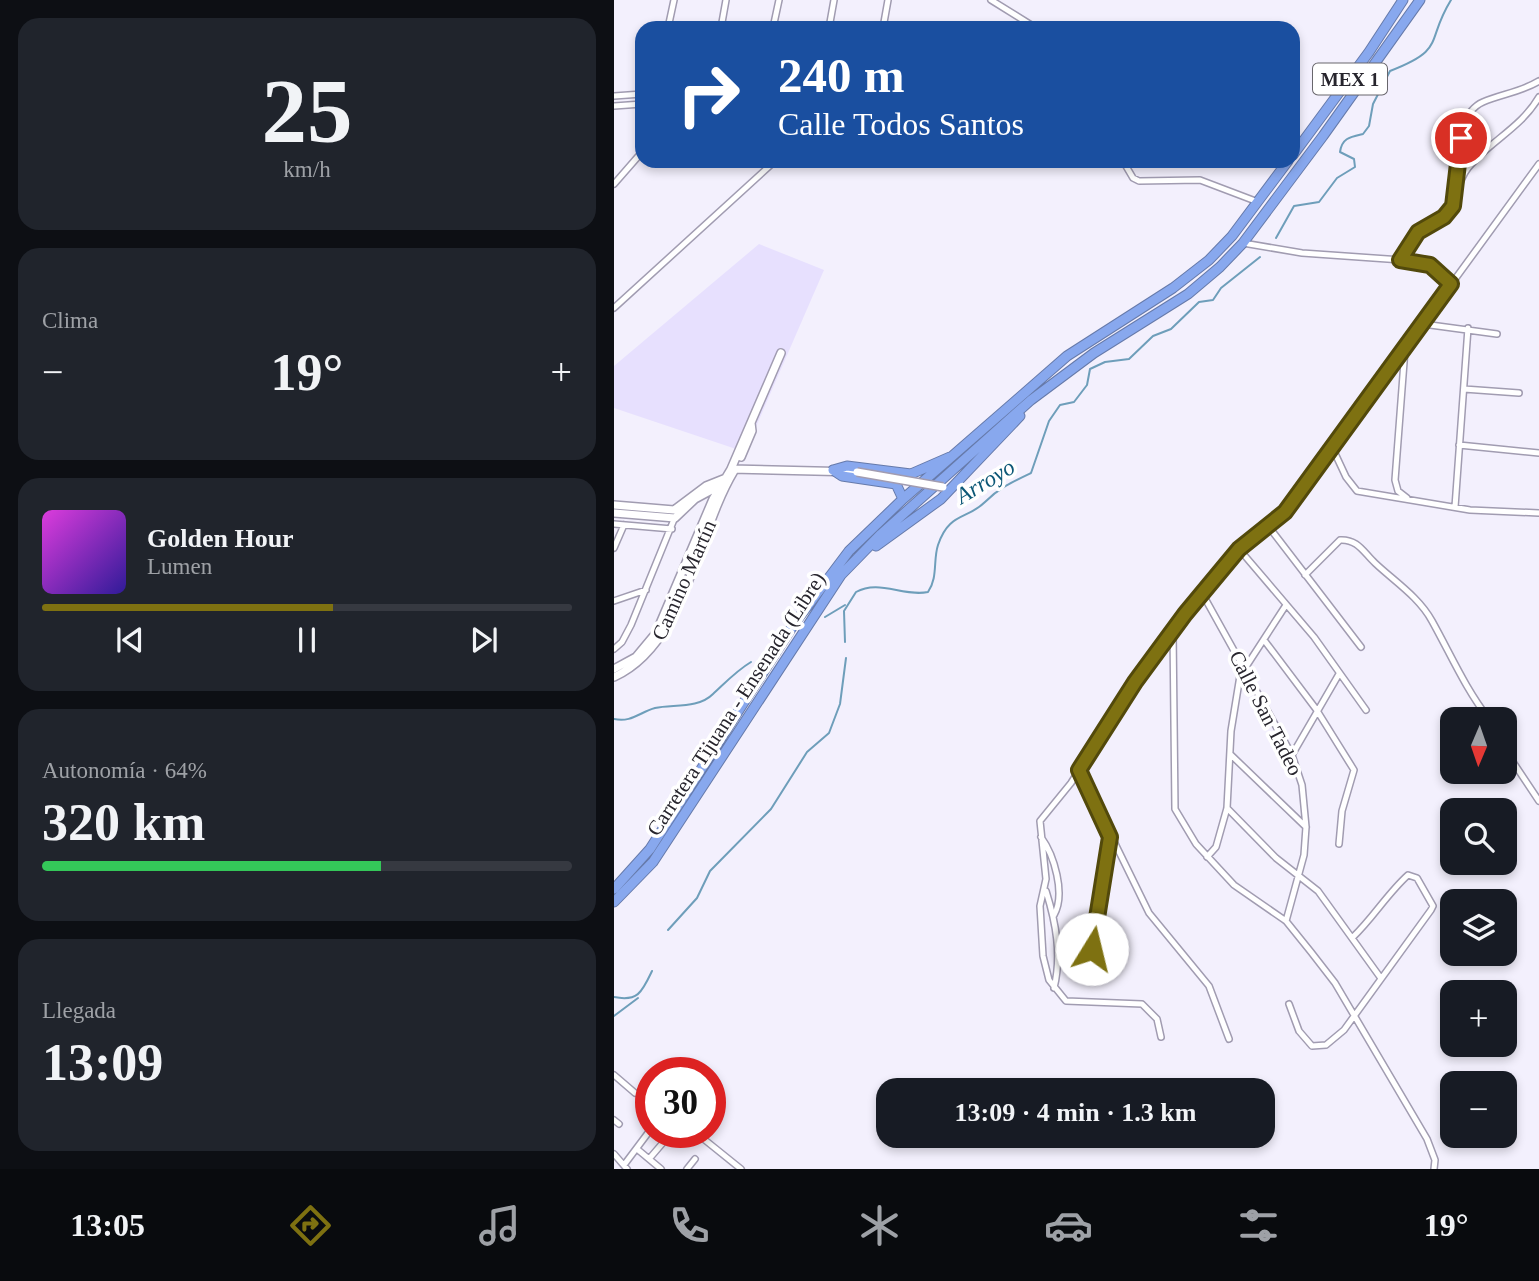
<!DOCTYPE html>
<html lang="es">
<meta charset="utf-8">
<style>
:root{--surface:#171b24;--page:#20242c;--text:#f1f3f6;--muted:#9ea1a6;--line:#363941;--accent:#7e7111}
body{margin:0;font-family:Georgia,serif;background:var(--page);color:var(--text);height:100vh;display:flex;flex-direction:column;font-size:26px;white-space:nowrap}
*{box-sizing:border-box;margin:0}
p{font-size:23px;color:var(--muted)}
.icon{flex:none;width:38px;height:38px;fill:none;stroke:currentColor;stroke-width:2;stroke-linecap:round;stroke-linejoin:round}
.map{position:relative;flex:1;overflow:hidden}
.sheet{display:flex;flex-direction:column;gap:18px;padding:18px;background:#0d0f14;width:614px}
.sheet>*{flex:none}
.top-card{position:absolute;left:21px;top:21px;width:665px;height:147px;border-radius:21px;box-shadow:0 4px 10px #0003;background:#1a4fa0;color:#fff;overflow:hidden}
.needle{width:46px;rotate:182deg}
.controls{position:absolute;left:826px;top:707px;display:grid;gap:14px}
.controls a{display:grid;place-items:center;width:77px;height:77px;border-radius:14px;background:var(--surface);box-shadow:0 4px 10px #0003;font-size:35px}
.speed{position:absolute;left:21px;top:1057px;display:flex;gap:14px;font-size:35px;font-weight:700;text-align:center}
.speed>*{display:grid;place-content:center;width:91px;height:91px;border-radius:50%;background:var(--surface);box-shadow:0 4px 10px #0003;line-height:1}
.speed .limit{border:10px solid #d22;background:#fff;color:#111}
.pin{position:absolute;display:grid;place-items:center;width:60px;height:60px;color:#fff;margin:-30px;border:4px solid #fff;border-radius:50%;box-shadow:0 2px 7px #0007}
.me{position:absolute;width:77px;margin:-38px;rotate:9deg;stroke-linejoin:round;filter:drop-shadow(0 0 5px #0008)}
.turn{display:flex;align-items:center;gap:24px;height:147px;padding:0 28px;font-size:32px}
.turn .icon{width:91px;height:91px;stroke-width:2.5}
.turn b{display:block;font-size:49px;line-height:60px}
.big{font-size:52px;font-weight:800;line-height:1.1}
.sheet .tile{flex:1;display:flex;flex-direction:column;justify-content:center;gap:10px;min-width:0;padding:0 24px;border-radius:21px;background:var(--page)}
.sheet .dial{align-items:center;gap:0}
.dial b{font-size:91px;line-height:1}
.song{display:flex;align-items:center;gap:21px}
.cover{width:84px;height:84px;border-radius:10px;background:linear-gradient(135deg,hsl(300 70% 55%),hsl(250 70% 35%))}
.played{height:7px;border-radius:4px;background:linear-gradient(90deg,var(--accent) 55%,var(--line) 55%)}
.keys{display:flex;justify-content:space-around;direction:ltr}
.heat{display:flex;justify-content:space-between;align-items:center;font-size:38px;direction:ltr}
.charge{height:10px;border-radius:5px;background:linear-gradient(90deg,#34c759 64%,var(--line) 0)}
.trip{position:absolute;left:262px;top:1078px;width:399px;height:70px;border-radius:21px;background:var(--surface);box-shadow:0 4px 10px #0003;font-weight:800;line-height:70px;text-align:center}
.dock{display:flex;height:112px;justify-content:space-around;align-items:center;background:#090b0e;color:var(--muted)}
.dock .icon{width:49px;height:49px}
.dock .on{color:var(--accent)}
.dock b{font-size:32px;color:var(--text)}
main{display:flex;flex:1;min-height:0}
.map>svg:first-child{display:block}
.built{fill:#e7e0fe}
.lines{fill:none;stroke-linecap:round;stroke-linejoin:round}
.stream{stroke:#6e9eba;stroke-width:2}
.street-casing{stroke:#a19cb1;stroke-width:8}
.secondary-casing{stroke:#a19cb1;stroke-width:10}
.highway-casing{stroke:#667aaa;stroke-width:11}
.street{stroke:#fff;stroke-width:5}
.secondary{stroke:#fff;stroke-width:7}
.highway{stroke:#88a8ee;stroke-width:9}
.secondary-bridge-casing{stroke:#a19cb1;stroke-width:10;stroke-linecap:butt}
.secondary-bridge{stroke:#fff;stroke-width:7}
.route-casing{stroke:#52490b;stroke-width:18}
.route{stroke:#7e7111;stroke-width:12}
.labels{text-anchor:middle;stroke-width:7;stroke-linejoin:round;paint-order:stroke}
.shield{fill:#fff;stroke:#68666c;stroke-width:2}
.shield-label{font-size:19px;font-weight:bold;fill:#27252d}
.street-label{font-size:21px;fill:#27252d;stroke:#fff}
.water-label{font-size:23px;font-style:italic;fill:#0c5776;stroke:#fff}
</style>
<main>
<section class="sheet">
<div class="tile dial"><b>25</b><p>km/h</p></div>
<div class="tile"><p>Clima</p>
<div class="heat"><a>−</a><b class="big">19°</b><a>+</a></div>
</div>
<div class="tile">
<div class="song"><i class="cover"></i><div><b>Golden Hour</b><p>Lumen</p></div></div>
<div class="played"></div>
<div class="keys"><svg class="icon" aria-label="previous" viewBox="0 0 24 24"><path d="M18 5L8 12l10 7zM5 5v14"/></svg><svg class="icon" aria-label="pause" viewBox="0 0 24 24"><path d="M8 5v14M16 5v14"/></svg><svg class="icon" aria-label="next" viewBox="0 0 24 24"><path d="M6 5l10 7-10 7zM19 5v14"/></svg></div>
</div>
<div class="tile"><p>Autonomía · 64%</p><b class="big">320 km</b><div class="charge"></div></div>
<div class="tile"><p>Llegada</p><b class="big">13:09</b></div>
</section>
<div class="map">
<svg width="925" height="1169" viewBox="0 0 925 1169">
<rect width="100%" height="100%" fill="#f3f0fd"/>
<path class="built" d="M145 244 210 270 131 452 0 408V366Z"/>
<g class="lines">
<path class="stream" d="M662 238 680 206 705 202 723 178 741 167 740 159 726 152C728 138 736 137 749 134L755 126 759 104 776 71C833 49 811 42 837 0
M211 617 231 605
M231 642 230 611 242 592C265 579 289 597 314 592 324 578 319 560 324 545 335 512 353 520 371 502 385 488 398 482 417 473L435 421 446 405 460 402 473 385 476 369 491 362 515 359 539 336 557 329 585 302 599 300 607 288 646 257
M0 719C17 723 26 712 41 708 59 704 84 709 99 694 111 683 122 671 137 662
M54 930 83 898 96 871 157 809 193 752 215 733 226 704 232 658
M0 997C24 1002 28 992 38 971
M0 1016 24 998"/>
<g class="street-casing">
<path id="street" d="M377 0 422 28
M54 28 60 0
M107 28 112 0
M159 28 165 0
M215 28 220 0
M269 28 274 0
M0 96 28 94
M0 106 28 104
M509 161 519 178 525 181 586 180 644 202
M0 184 28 152
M841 186C841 162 843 113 869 102 888 94 907 92 925 81
M629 243 688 253 802 261 816 265 837 284
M786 260 804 232 835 213C843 198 843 182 854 168 876 141 907 128 925 97
M0 308 161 161
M809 324 883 334
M791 349 781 480 784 491 793 498
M850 389 905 393
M845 445 925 453
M718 447 732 477 743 491 856 510 925 513
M841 507 854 328
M0 524 58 529
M655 527 747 647
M0 548 10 525
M625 549 700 637 752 710
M691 575 726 540C744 539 750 553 761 563 780 581 805 597 818 621 837 655 851 688 875 719
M588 593 678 755 688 785 692 827 690 855 672 921
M0 601 32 590
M559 631 561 809 582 844 620 885 672 921 697 952 721 983 813 1139 821 1160 820 1169
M650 640 702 709 740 770 728 811 725 844
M0 649 8 642 17 625 61 517
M891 750 925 801
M616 754 692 827
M678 755 725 674
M465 770 535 913 595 986 615 1039
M613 808 662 858 704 891 766 977
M427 837C440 855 452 894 440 915
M593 857 602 847 613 808 617 731 626 676 672 605
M432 891C442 923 448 955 440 988
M478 949 496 837
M675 1004 685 1031 698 1046 712 1045 730 1030 817 910 819 906 803 878 794 875C773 894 759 918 739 937
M547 1037 543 1019 528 1004 452 1001 435 980 429 956 426 906 432 879 426 821 457 783 521 682 571 614 625 549 671 512 925 164
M0 1075 21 1093
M0 1120 5 1124
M81 1132 127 1169
M23 1149 47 1169
M0 1154 13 1169
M35 1159 53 1138
M10 1165 37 1129
M73 1169 81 1159"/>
</g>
<g class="secondary-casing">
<path id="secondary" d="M127 457 138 431 137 423
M117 469 243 472
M0 505 60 510 92 486 112 478
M0 513 61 518 81 499 107 485
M0 669 22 657 42 633 99 499 117 469 167 353
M0 677C72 644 82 534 120 471"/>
</g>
<g class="highway-casing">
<path id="highway" d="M679 155 755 52 789 0
M219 470 233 466 297 474 336 457
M219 470 228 476 282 484 289 499
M262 546 327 499 406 416
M0 889 36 849 180 624 235 551 289 499 453 356 559 288 595 260 618 236 674 161
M0 902 39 862 227 575 267 534 417 400 480 353 574 294 606 267 629 243 709 136 806 0"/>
</g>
<use href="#street" class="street"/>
<use href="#secondary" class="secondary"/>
<use href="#highway" class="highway"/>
<g class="secondary-bridge-casing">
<path id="secondary-bridge" d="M243 472 329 487"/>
</g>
<use href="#secondary-bridge" class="secondary-bridge"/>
</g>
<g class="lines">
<g class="route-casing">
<path id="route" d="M478 949 496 837 465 770 521 682 571 614 625 549 671 512 837 284 816 265 786 260 804 232 830 217 839 206 847 138"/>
</g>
<use href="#route" class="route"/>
</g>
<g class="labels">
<rect class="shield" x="699" y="63.5" width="74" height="31" rx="5"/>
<g class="shield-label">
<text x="736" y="86">MEX 1</text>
</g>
<g class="street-label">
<text transform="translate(70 580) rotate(-66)" y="7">Camino Martín</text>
<text transform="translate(122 704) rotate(-57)" y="7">Carretera Tijuana - Ensenada (Libre)</text>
<text transform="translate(652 713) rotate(63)" y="7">Calle San Tadeo</text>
</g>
<g class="water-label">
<text transform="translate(371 481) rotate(-31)" y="8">Arroyo</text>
</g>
</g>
</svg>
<div class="controls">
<a><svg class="needle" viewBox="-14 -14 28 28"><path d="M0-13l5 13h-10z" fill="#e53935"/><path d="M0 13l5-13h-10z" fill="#9ea1a6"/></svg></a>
<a><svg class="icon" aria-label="search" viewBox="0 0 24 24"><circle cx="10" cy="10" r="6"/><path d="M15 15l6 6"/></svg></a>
<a><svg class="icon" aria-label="layers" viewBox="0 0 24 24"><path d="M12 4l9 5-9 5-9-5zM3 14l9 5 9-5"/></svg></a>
<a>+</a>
<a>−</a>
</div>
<div class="speed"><div class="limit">30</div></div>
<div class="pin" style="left:847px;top:138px;background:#d93025"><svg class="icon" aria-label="arrive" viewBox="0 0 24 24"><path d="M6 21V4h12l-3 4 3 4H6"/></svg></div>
<svg class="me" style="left:478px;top:949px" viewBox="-20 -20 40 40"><circle r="19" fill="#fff"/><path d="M0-13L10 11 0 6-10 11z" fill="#7e7111"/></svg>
<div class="trip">13:09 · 4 min · 1.3 km</div>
<div class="top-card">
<div class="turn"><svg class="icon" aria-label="right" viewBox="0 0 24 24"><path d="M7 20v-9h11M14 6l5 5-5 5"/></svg><div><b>240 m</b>Calle Todos Santos</div></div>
</div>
</div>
</main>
<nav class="dock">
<b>13:05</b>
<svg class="icon on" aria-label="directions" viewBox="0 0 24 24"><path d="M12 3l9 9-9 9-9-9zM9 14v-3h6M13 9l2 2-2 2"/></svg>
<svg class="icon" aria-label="music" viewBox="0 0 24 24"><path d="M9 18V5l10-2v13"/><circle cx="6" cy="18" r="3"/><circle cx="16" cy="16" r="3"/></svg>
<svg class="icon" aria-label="phone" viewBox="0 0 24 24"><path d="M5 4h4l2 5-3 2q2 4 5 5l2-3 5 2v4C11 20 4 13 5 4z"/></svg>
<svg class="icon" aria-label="climate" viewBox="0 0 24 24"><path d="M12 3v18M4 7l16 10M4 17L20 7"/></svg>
<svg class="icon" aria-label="car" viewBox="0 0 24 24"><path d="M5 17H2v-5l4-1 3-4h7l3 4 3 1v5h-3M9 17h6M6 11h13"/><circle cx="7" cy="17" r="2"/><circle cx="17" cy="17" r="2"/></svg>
<svg class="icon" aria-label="filters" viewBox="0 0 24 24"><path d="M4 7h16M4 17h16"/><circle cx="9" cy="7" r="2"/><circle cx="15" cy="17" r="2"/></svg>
<b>19°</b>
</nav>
